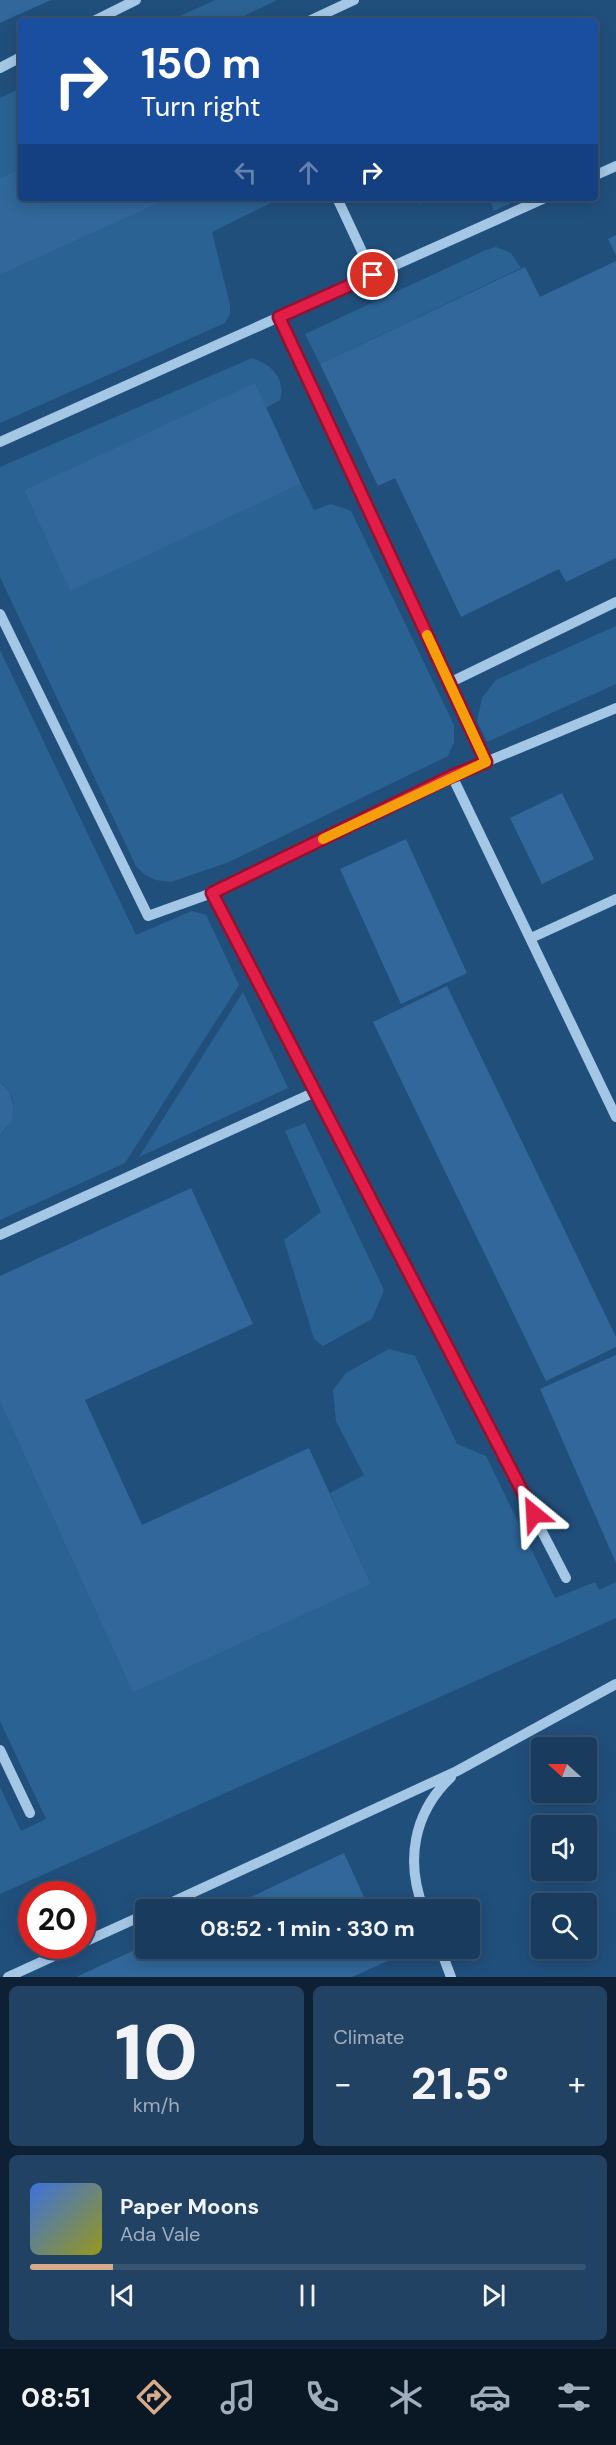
<!DOCTYPE html>
<meta charset="utf-8">
<style>
:root{--surface:#193b5d;--page:#224263;--text:#f1f3f6;--muted:#9fadbc;--line:#375572;--accent:#d6ab8b}
body{margin:0;font-family:"DM Sans",sans-serif;background:var(--page);color:var(--text);height:100vh;display:flex;flex-direction:column;font-size:22px;white-space:nowrap}
*{box-sizing:border-box;margin:0}
p{font-size:20px;color:var(--muted)}
.icon{flex:none;width:33px;height:33px;fill:none;stroke:currentColor;stroke-width:2;stroke-linecap:round;stroke-linejoin:round}
.map{position:relative;height:1977px;overflow:hidden}
.panel{display:flex;flex-direction:column;gap:9px;padding:9px;background:#0e2033;flex:1}
.panel>*{flex:none}
.banner{position:absolute;left:18px;top:18px;width:580px;height:183px;border-radius:6px;box-shadow:0 3px 15px #0003,0 0 0 2px var(--line);background:#1a4fa0;color:#fff;overflow:hidden}
.needle{width:39px;rotate:291deg}
.fabs{position:absolute;left:531px;top:1737px;display:grid;gap:12px}
.fabs a{display:grid;place-items:center;width:66px;height:66px;border-radius:6px;background:var(--surface);box-shadow:0 3px 15px #0003,0 0 0 2px var(--line);font-size:30px}
.speed{position:absolute;left:18px;top:1881px;display:flex;gap:12px;font-size:30px;font-weight:700;text-align:center}
.speed>*{display:grid;place-content:center;width:78px;height:78px;border-radius:50%;background:var(--surface);box-shadow:0 3px 15px #0003,0 0 0 2px var(--line);line-height:1}
.speed .limit{border:9px solid #d22;background:#fff;color:#111}
.pin{position:absolute;display:grid;place-items:center;width:51px;height:51px;color:#fff;margin:-26px;border:3px solid #fff;border-radius:50%;box-shadow:0 2px 6px #0007}
.me{position:absolute;width:66px;margin:-33px;rotate:333deg;stroke-linejoin:round;filter:drop-shadow(0 0 4px #0008)}
.turn{display:flex;align-items:center;gap:21px;height:126px;padding:0 24px;font-size:27px}
.turn .icon{width:78px;height:78px;stroke-width:2.5}
.turn b{display:block;font-size:42px;line-height:51px}
.lanes{display:flex;align-items:center;height:57px;padding:0 24px;background:#0003;justify-content:center;gap:30px;direction:ltr}
.lanes .off{opacity:.35}
.big{font-size:45px;font-weight:700;line-height:1.1}
.panel .card{flex:1;display:flex;flex-direction:column;justify-content:center;gap:9px;min-width:0;padding:0 21px;border-radius:9px;background:var(--page)}
.panel .dial{align-items:center;gap:0}
.dial b{font-size:78px;line-height:1}
.song{display:flex;align-items:center;gap:18px}
.cover{width:72px;height:72px;border-radius:9px;background:linear-gradient(135deg,hsl(220 70% 55%),hsl(60 70% 35%))}
.played{height:6px;border-radius:3px;background:linear-gradient(90deg,var(--accent) 15%,var(--line) 15%)}
.keys{display:flex;justify-content:space-around;direction:ltr}
.heat{display:flex;justify-content:space-between;align-items:center;font-size:33px;direction:ltr}
.panel .tiles{flex:1;display:grid;gap:9px;grid-template-columns:1fr 1fr}
.card:last-child{grid-column:span 2}
.trip{position:absolute;left:135px;top:1899px;width:345px;height:60px;border-radius:6px;background:var(--surface);box-shadow:0 3px 15px #0003,0 0 0 2px var(--line);font-weight:700;line-height:60px;text-align:center}
.menu{display:flex;height:96px;justify-content:space-around;align-items:center;background:#0a1825;color:var(--muted)}
.menu .icon{width:42px;height:42px}
.menu .selected{color:var(--accent)}
.menu b{font-size:27px;color:var(--text)}
.map>svg:first-child{display:block}
.green{fill:#2b6294}
.building{fill:#31679a}
.lines{fill:none;stroke-linecap:round;stroke-linejoin:round}
.minor{stroke:#a5c7e6;stroke-width:10}
.route-casing{stroke:#92132f;stroke-width:15}
.route{stroke:#e11d48;stroke-width:10}
.slow{stroke:#f59e0b;stroke-width:10}
</style>
<div class="map">
<svg width="616" height="1977" viewBox="0 0 616 1977">
<rect width="100%" height="100%" fill="#214f7c"/>
<path class="green" d="M215 0H277L240 18 241 21H169Z
M21 88V168L0 178V98Z
M171 198H281L212 232 230 305V314L225 323 0 423V275Z
M489 198H521L494 211Z
M496 247 511 253 521 268 320 364 305 334 486 250Z
M252 358C271 364 286 378 280 400L266 408 254 384 24 490 70 590 301 484 314 510 331 504 351 511 454 725V742L448 756 229 862 171 882 156 880 145 875 136 866 0 577V467Z
M616 626V684L487 742 477 721 482 698 496 680Z
M0 650 136 935 192 911 206 915 239 985 125 1163 0 1220V1135C18 1120 19 1096 0 1082Z
M243 992 288 1088 139 1157Z
M305 1123 384 1290 372 1319 323 1346 314 1339 284 1240 321 1212 285 1131Z
M389 1349 415 1356 457 1444 486 1456 555 1598 595 1582 599 1590 616 1582V1618L0 1894V1787L21 1831 46 1819 0 1721V1402L133 1693 371 1584 330 1493 364 1475 336 1421 333 1390 346 1373Z"/>
<path class="building" d="M0 0H51L0 23Z
M21 168V198H171L0 275V178Z
M416 198H433L419 204Z
M616 235V255L608 239Z
M616 261V558L566 582 559 569 461 617 395 478 378 486 320 364 525 267 540 297Z
M255 383 301 484 70 591 24 490Z
M562 793 594 859 542 884 510 818Z
M406 839 467 973 401 1004 340 869Z
M447 986 616 1337V1347L546 1381 373 1022Z
M0 1082 9 1091 14 1106 12 1121 0 1135Z
M191 1188 253 1324 85 1400 142 1525 309 1448 371 1584 133 1693 0 1402V1276Z
M616 1355V1563L540 1389Z
M344 1853 370 1910H223Z
M146 1945V1948H388L392 1959 352 1977H76Z"/>
<g class="lines">
<path class="minor" d="M94 21 136 0
M309 21 354 0
M0 68 21 57
M596 175 616 166
M337 198 373 275
M279 317 486 762
M0 442 545 198
M0 614 148 916 212 893
M449 683 616 602
M616 708 452 776 616 1117
M452 776 212 893 566 1578
M531 938 616 899
M0 1235 315 1092
M0 1750 30 1813
M155 1910 457 1771 616 1684
M424 1910C405 1862 413 1813 451 1777
M82 1943 146 1914
M440 1948 451 1977
M8 1977 76 1946"/>
</g>
<g class="lines">
<g class="route-casing">
<path id="route" d="M373 275 279 317 486 762 452 776 212 893 534 1514"/>
</g>
<use href="#route" class="route"/>
<path class="slow" d="M323 839 486 762 427 635"/>
</g>
</svg>
<div class="fabs">
<a><svg class="needle" viewBox="-14 -14 28 28"><path d="M0-13l5 13h-10z" fill="#e53935"/><path d="M0 13l5-13h-10z" fill="#9fadbc"/></svg></a>
<a><svg class="icon" aria-label="sound" viewBox="0 0 24 24"><path d="M4 9h4l5-4v14l-5-4H4zM17 9q2 3 0 6"/></svg></a>
<a><svg class="icon" aria-label="search" viewBox="0 0 24 24"><circle cx="10" cy="10" r="6"/><path d="M15 15l6 6"/></svg></a>
</div>
<div class="speed"><div class="limit">20</div></div>
<div class="pin" style="left:373px;top:275px;background:#d93025"><svg class="icon" aria-label="arrive" viewBox="0 0 24 24"><path d="M6 21V4h12l-3 4 3 4H6"/></svg></div>
<svg class="me" style="left:534px;top:1514px" viewBox="-20 -20 40 40"><path d="M0-17L14 15 0 8-14 15z" fill="#e11d48" stroke="#fff" stroke-width="4"/></svg>
<div class="trip">08:52 · 1 min · 330 m</div>
<div class="banner">
<div class="turn"><svg class="icon" aria-label="right" viewBox="0 0 24 24"><path d="M7 20v-9h11M14 6l5 5-5 5"/></svg><div><b>150 m</b>Turn right</div></div>
<div class="lanes"><svg class="icon off" aria-label="left" viewBox="0 0 24 24"><path d="M17 20v-9H6M10 6l-5 5 5 5"/></svg><svg class="icon off" aria-label="ahead" viewBox="0 0 24 24"><path d="M12 20V5M6 11l6-6 6 6"/></svg><svg class="icon" aria-label="right" viewBox="0 0 24 24"><path d="M7 20v-9h11M14 6l5 5-5 5"/></svg></div>
</div>
</div>
<section class="panel">
<div class="tiles">
<div class="card dial"><b>10</b><p>km/h</p></div>
<div class="card"><p>Climate</p>
<div class="heat"><a>−</a><b class="big">21.5°</b><a>+</a></div>
</div>
<div class="card">
<div class="song"><i class="cover"></i><div><b>Paper Moons</b><p>Ada Vale</p></div></div>
<div class="played"></div>
<div class="keys"><svg class="icon" aria-label="previous" viewBox="0 0 24 24"><path d="M18 5L8 12l10 7zM5 5v14"/></svg><svg class="icon" aria-label="pause" viewBox="0 0 24 24"><path d="M8 5v14M16 5v14"/></svg><svg class="icon" aria-label="next" viewBox="0 0 24 24"><path d="M6 5l10 7-10 7zM19 5v14"/></svg></div>
</div>
</div>
</section>
<nav class="menu">
<b>08:51</b>
<svg class="icon selected" aria-label="directions" viewBox="0 0 24 24"><path d="M12 3l9 9-9 9-9-9zM9 14v-3h6M13 9l2 2-2 2"/></svg>
<svg class="icon" aria-label="music" viewBox="0 0 24 24"><path d="M9 18V5l10-2v13"/><circle cx="6" cy="18" r="3"/><circle cx="16" cy="16" r="3"/></svg>
<svg class="icon" aria-label="phone" viewBox="0 0 24 24"><path d="M5 4h4l2 5-3 2q2 4 5 5l2-3 5 2v4C11 20 4 13 5 4z"/></svg>
<svg class="icon" aria-label="climate" viewBox="0 0 24 24"><path d="M12 3v18M4 7l16 10M4 17L20 7"/></svg>
<svg class="icon" aria-label="car" viewBox="0 0 24 24"><path d="M5 17H2v-5l4-1 3-4h7l3 4 3 1v5h-3M9 17h6M6 11h13"/><circle cx="7" cy="17" r="2"/><circle cx="17" cy="17" r="2"/></svg>
<svg class="icon" aria-label="filters" viewBox="0 0 24 24"><path d="M4 7h16M4 17h16"/><circle cx="9" cy="7" r="2"/><circle cx="15" cy="17" r="2"/></svg>
</nav>
